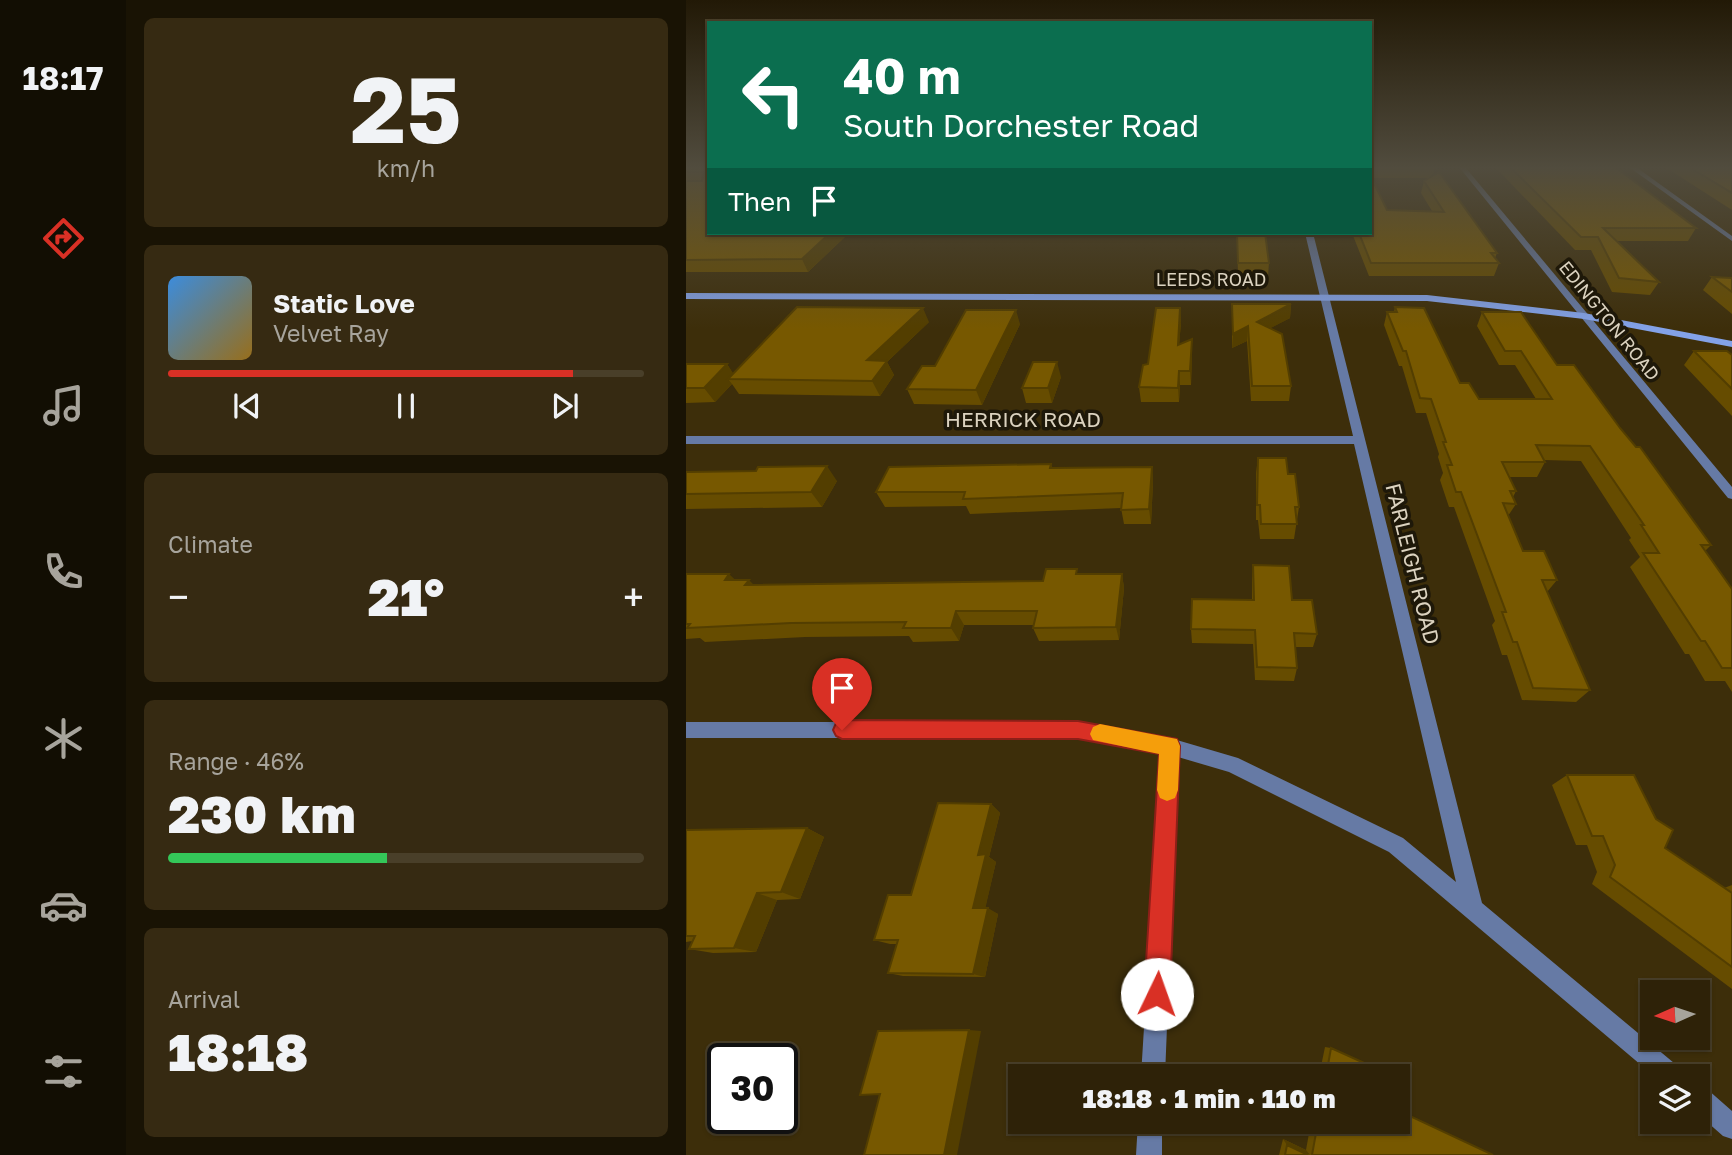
<!DOCTYPE html>
<meta charset="utf-8">
<style>
:root{--surface:#2e2208;--page:#362a12;--text:#f1f3f6;--muted:#a7a49c;--line:#493f29;--accent:#d93025}
body{margin:0;font-family:"Golos Text",sans-serif;background:var(--page);color:var(--text);height:100vh;display:flex;flex-direction:column;font-size:26px;white-space:nowrap}
*{box-sizing:border-box;margin:0}
p{font-size:23px;color:var(--muted)}
.icon{flex:none;width:38px;height:38px;fill:none;stroke:currentColor;stroke-width:2;stroke-linecap:round;stroke-linejoin:round}
.map{position:relative;flex:1;overflow:hidden}
.side{display:flex;flex-direction:column;gap:18px;padding:18px;background:#191304;width:560px}
.side>*{flex:none}
.guide{position:absolute;left:21px;top:21px;width:665px;height:214px;border-radius:0px;box-shadow:0 2px 5px #0004,0 0 0 2px var(--line);background:#0b6e4f;color:#fff;overflow:hidden}
.needle{width:46px;rotate:267deg}
.tools{position:absolute;left:954px;top:980px;display:grid;gap:14px}
.tools a{display:grid;place-items:center;width:70px;height:70px;border-radius:0px;background:var(--surface);box-shadow:0 2px 5px #0004,0 0 0 2px var(--line);font-size:35px}
.speed{position:absolute;left:21px;top:1043px;display:flex;gap:14px;font-size:35px;font-weight:700;text-align:center}
.speed>*{display:grid;place-content:center;width:91px;height:91px;border-radius:50%;background:var(--surface);box-shadow:0 2px 5px #0004,0 0 0 2px var(--line);line-height:1}
.speed .limit{border:4px solid #111;border-radius:10px;background:#fff;color:#111}
.pin{position:absolute;display:grid;place-items:center;width:60px;height:60px;color:#fff;margin:-72px -30px;border-radius:50% 50% 50% 0;rotate:-45deg;box-shadow:0 0 7px #0007}
.pin .icon{rotate:45deg}
.me{position:absolute;width:77px;margin:-38px;rotate:3deg;stroke-linejoin:round;filter:drop-shadow(0 0 5px #0008)}
.turn{display:flex;align-items:center;gap:24px;height:147px;padding:0 21px;font-size:32px}
.turn .icon{width:91px;height:91px;stroke-width:2.5}
.turn b{display:block;font-size:49px;line-height:60px}
.then{display:flex;align-items:center;height:66px;padding:0 21px;background:#0003;gap:14px;font-size:26px}
.big{font-size:52px;font-weight:800;line-height:1.1}
.side .widget{flex:1;display:flex;flex-direction:column;justify-content:center;gap:10px;min-width:0;padding:0 24px;border-radius:10px;background:var(--page)}
.side .dial{align-items:center;gap:0}
.dial b{font-size:91px;line-height:1}
.song{display:flex;align-items:center;gap:21px}
.cover{width:84px;height:84px;border-radius:10px;background:linear-gradient(135deg,hsl(210 70% 55%),hsl(40 70% 35%))}
.played{height:7px;border-radius:4px;background:linear-gradient(90deg,var(--accent) 85%,var(--line) 85%)}
.keys{display:flex;justify-content:space-around;direction:ltr}
.heat{display:flex;justify-content:space-between;align-items:center;font-size:38px;direction:ltr}
.charge{height:10px;border-radius:5px;background:linear-gradient(90deg,#34c759 46%,var(--line) 0)}
.trip{position:absolute;left:322px;top:1064px;width:402px;height:70px;border-radius:0px;background:var(--surface);box-shadow:0 2px 5px #0004,0 0 0 2px var(--line);font-weight:800;line-height:70px;text-align:center}
main{display:flex;flex:1;min-height:0}
.dock{display:flex;flex-direction:column;width:126px;justify-content:space-around;align-items:center;background:#120e03;color:var(--muted)}
.dock .icon{width:49px;height:49px}
.dock .active{color:var(--accent)}
.dock b{font-size:32px;color:var(--text)}
.map>svg:first-child{display:block}
.lines{fill:none;stroke-linecap:round;stroke-linejoin:round}
.street{fill:#667aa5;fill-rule:evenodd}
.secondary{fill:#83a2e8;fill-rule:evenodd}
.wall{fill:#664c00;fill-rule:evenodd}
.shaded-wall{fill:#533e00}
.building{fill:#775800;stroke:#533e00;stroke-width:2}
.route{fill:#d93025;stroke:#8d1f18;stroke-width:2}
.slow{fill:#f59e0b}
.labels{text-anchor:middle;stroke-width:7;stroke-linejoin:round;paint-order:stroke}
.far-street-label{font-size:18px;fill:#dbd2bf;stroke:#1e1809}
.street-label{font-size:21px;fill:#dbd2bf;stroke:#1e1809}
</style>
<main>
<nav class="dock">
<b>18:17</b>
<svg class="icon active" aria-label="directions" viewBox="0 0 24 24"><path d="M12 3l9 9-9 9-9-9zM9 14v-3h6M13 9l2 2-2 2"/></svg>
<svg class="icon" aria-label="music" viewBox="0 0 24 24"><path d="M9 18V5l10-2v13"/><circle cx="6" cy="18" r="3"/><circle cx="16" cy="16" r="3"/></svg>
<svg class="icon" aria-label="phone" viewBox="0 0 24 24"><path d="M5 4h4l2 5-3 2q2 4 5 5l2-3 5 2v4C11 20 4 13 5 4z"/></svg>
<svg class="icon" aria-label="climate" viewBox="0 0 24 24"><path d="M12 3v18M4 7l16 10M4 17L20 7"/></svg>
<svg class="icon" aria-label="car" viewBox="0 0 24 24"><path d="M5 17H2v-5l4-1 3-4h7l3 4 3 1v5h-3M9 17h6M6 11h13"/><circle cx="7" cy="17" r="2"/><circle cx="17" cy="17" r="2"/></svg>
<svg class="icon" aria-label="filters" viewBox="0 0 24 24"><path d="M4 7h16M4 17h16"/><circle cx="9" cy="7" r="2"/><circle cx="15" cy="17" r="2"/></svg>
</nav>
<section class="side">
<div class="widget dial"><b>25</b><p>km/h</p></div>
<div class="widget">
<div class="song"><i class="cover"></i><div><b>Static Love</b><p>Velvet Ray</p></div></div>
<div class="played"></div>
<div class="keys"><svg class="icon" aria-label="previous" viewBox="0 0 24 24"><path d="M18 5L8 12l10 7zM5 5v14"/></svg><svg class="icon" aria-label="pause" viewBox="0 0 24 24"><path d="M8 5v14M16 5v14"/></svg><svg class="icon" aria-label="next" viewBox="0 0 24 24"><path d="M6 5l10 7-10 7zM19 5v14"/></svg></div>
</div>
<div class="widget"><p>Climate</p>
<div class="heat"><a>−</a><b class="big">21°</b><a>+</a></div>
</div>
<div class="widget"><p>Range · 46%</p><b class="big">230 km</b><div class="charge"></div></div>
<div class="widget"><p>Arrival</p><b class="big">18:18</b></div>
</section>
<div class="map">
<svg width="1046" height="1155" viewBox="0 0 1046 1155">
<rect width="100%" height="100%" fill="#3d2e0a"/>
<g class="lines">
<path class="street" d="M773 167H779L1046 487V499L1042 498Z
M943 167H950L1046 236V241Z
M619 233H627L796 903 994 1068 998 1076H968L703 852 543 772 492 757 479 1076H455L475 753 392 738H0V722H392L484 738 552 758 717 838 770 882 668 444H0V436H667Z
M1012 1086 1021 1089 1046 1111V1139L1037 1136 1012 1114Z
M452 1122H476V1155H450Z"/>
<path class="secondary" d="M0 293 741 295 898 313 1046 341V347L898 319 741 301 0 299Z"/>
</g>
<path class="wall" d="M0 167H23V233H163L122 272H0Z
M684 167H749L747 175 811 253 809 258 813 263 808 276H683L666 233H684ZM685 178H742L738 181 735 193 746 211 701 210Z
M809 167H929L1010 228 1002 241H930L973 282 964 295 926 292 905 250H889Z
M979 167H1046V210Z
M551 233H579L583 263 582 276H552Z
M1026 277 1046 278V314L1017 290Z
M546 304H605L604 318 584 328 605 386 603 401H565L561 341 546 348Z
M709 307 774 383 793 399H850L829 365H813L791 326 796 312 871 365 934 428 1025 545 1019 551 1046 589V692L1039 681H1019L1003 654H999L944 567 954 557 943 540 945 538 895 461 858 460 859 462 851 477H823L830 491 827 497 830 504 822 516 837 551 871 580 861 592 904 690 890 702 836 700 821 655H816L806 625 809 621 768 507H763L754 480 757 473 752 457 753 454 740 413H730L716 366H713L698 325 701 312H708Z
M494 308 495 322 493 345 506 353 505 385H494L493 402H455L453 387 462 364Z
M243 322 201 362 208 375 194 396 53 394 46 384 29 402 0 403V364H41L47 374Z
M334 324 296 405 228 404 221 389Z
M1008 351 1046 355V416L998 365Z
M375 377 366 403H340L336 388Z
M572 458 613 507 608 539H574L572 520H570V473Z
M365 464 366 468 466 467 467 482 465 524H438L435 508 284 514 280 506 199 507 190 492Z
M0 472 151 481 136 507 0 509Z
M567 565 606 600 631 634 627 647H609L611 668 608 681 569 680 567 644 506 643 505 629 566 600V579Z
M0 574 49 580 69 585 357 581 392 574H436L438 588 433 640 353 641 347 628V625H278L273 641 227 642 223 636 119 637 19 642 14 638 0 639Z
M881 775 979 848 1038 888 1046 885V989L906 884 911 872 901 845H890L866 785Z
M305 804 314 813 303 857 310 862 299 908 312 914 299 977 217 976 202 973 211 944H204L188 940 225 895Z
M121 828 138 837 114 899 91 900 70 952 27 953 3 949 6 941 0 942V830Z
M639 1047 645 1048 707 1076H633Z
M713 1111 807 1155H593L597 1139 620 1150 625 1122H712Z"/>
<path class="shaded-wall" d="M144 233H163L122 272 116 259Z
M605 304 604 318 570 336 571 322Z
M237 308 243 322 201 362 208 375 194 396 186 381 181 360Z
M494 308 495 322 492 360V345Z
M330 310 334 324 296 405 290 390Z
M562 326 561 341 546 348 547 334Z
M506 339V353L505 385 504 371Z
M371 362 375 377 366 403 362 388Z
M41 364 51 379H42L46 384 29 402 18 388Z
M493 371 494 385 493 402 492 388Z
M141 466 151 481 136 507 125 492Z
M466 467 467 482 465 524 463 509Z
M43 574 58 588 39 580Z
M436 574 438 588 433 640 430 627Z
M63 580 77 594 59 585Z
M270 611 278 625 273 641 265 628Z
M305 804 314 813 303 857 310 862 298 914 287 908 292 855Z
M121 828 138 837 114 899 95 892Z
M71 893 91 900 70 952 48 948Z
M302 908 312 914 299 977 287 974Z
M283 1030 295 1031 271 1155H258Z
M597 1139 620 1150 624 1155 601 1145Z"/>
<path class="building" d="M0 167H23V233H144L116 259 0 260V181H16L18 172H0Z
M824 167H929L1010 228H917L973 282 933 278 912 237H895Z
M1003 167H1046V193Z
M753 172 811 253H805L813 263H685L673 233H684V175L701 210 758 212 738 181Z
M551 233H579L583 263H552Z
M1026 277 1046 278V292Z
M546 304H605L571 322 596 334 605 386H566L562 326 547 334Z
M111 307 237 308 181 360 201 361 186 381 42 379Z
M709 307 738 308 774 383H783L793 399H866L835 351H819L796 312H835L871 365H888L934 428 950 447H954L1025 545H1015L1046 589V668H1036L1019 641H1015L957 553H973L955 525H958L904 446 850 445 859 462H816L830 491H824L830 504 817 503 837 551H858L871 580H856L904 690 847 688 831 642H827L816 612H820L775 492H770L761 465H766L757 442H760L745 399 734 398 720 351H717L701 312H711Z
M470 308H494L492 345 506 339 504 371H493L492 388 453 387 457 365 462 364Z
M280 310H330L290 390 221 389 236 366H249Z
M1008 351H1041L1046 355V389Z
M347 362H371L362 388H336Z
M0 364H41L18 388H0Z
M572 458H600L602 474H609L613 507H609L611 524H575L574 505H571Z
M365 464 364 468 466 467 463 509 435 510 437 493 277 499 279 492H190L203 467Z
M141 466 125 492 0 494V472L70 471 72 467Z
M567 565 603 566 606 600H626L631 634 608 633 611 668 571 667 569 630 505 629 506 599 568 600Z
M360 569H391L390 574H436L430 627 347 628 351 611H270L265 628H217L220 622 105 623 1 628 4 624H0V574H43L39 580H63L59 585 357 581Z
M881 775H948L970 819 987 830 979 848 1046 893V967L924 877 929 865 917 836H906Z
M252 803 305 804 292 855 300 854 287 908H302L287 974 202 973 212 940H188L202 895H225Z
M121 828 95 892 71 893 48 948 3 949 9 936H0V830Z
M283 1030 258 1155H178L194 1094 174 1095 192 1031Z
M645 1048 707 1076H640Z
M712 1078 716 1080 713 1111 807 1155H626L632 1122H712Z
M601 1145 622 1155H599Z"/>
<linearGradient id="sky" x2="0" y2="1"><stop stop-color="#221906"/><stop offset="0.51" stop-color="#514c3e"/><stop offset="1" stop-color="#514c3e" stop-opacity="0"/></linearGradient>
<rect width="1046" height="329" fill="url(#sky)"/>
<path class="route" d="M156 720 392 721 491 739 494 746 484 994 480 1003 471 1006 462 1003 458 994 473 754 392 739H156L150 736 147 730 150 723Z"/>
<path class="slow" d="M414 724 491 739 494 746 492 790 489 798 481 801 474 798 471 790 473 754 407 740 404 734 407 727Z"/>
<g class="labels">
<g class="far-street-label">
<text x="525" y="286">LEEDS ROAD</text>
<text transform="translate(923 321) rotate(51)" y="6">EDINGTON ROAD</text>
</g>
<g class="street-label">
<text x="337" y="427">HERRICK ROAD</text>
<text transform="translate(726 564) rotate(76)" y="7">FARLEIGH ROAD</text>
</g>
</g>
</svg>
<div class="tools">
<a><svg class="needle" viewBox="-14 -14 28 28"><path d="M0-13l5 13h-10z" fill="#e53935"/><path d="M0 13l5-13h-10z" fill="#a7a49c"/></svg></a>
<a><svg class="icon" aria-label="layers" viewBox="0 0 24 24"><path d="M12 4l9 5-9 5-9-5zM3 14l9 5 9-5"/></svg></a>
</div>
<div class="speed"><div class="limit">30</div></div>
<div class="pin" style="left:156px;top:730px;background:#d93025"><svg class="icon" aria-label="arrive" viewBox="0 0 24 24"><path d="M6 21V4h12l-3 4 3 4H6"/></svg></div>
<svg class="me" style="left:471px;top:994px" viewBox="-20 -20 40 40"><circle r="19" fill="#fff"/><path d="M0-13L10 11 0 6-10 11z" fill="#d93025"/></svg>
<div class="trip">18:18 · 1 min · 110 m</div>
<div class="guide">
<div class="turn"><svg class="icon" aria-label="left" viewBox="0 0 24 24"><path d="M17 20v-9H6M10 6l-5 5 5 5"/></svg><div><b>40 m</b>South Dorchester Road</div></div>
<div class="then">Then<svg class="icon" aria-label="arrive" viewBox="0 0 24 24"><path d="M6 21V4h12l-3 4 3 4H6"/></svg></div>
</div>
</div>
</main>
